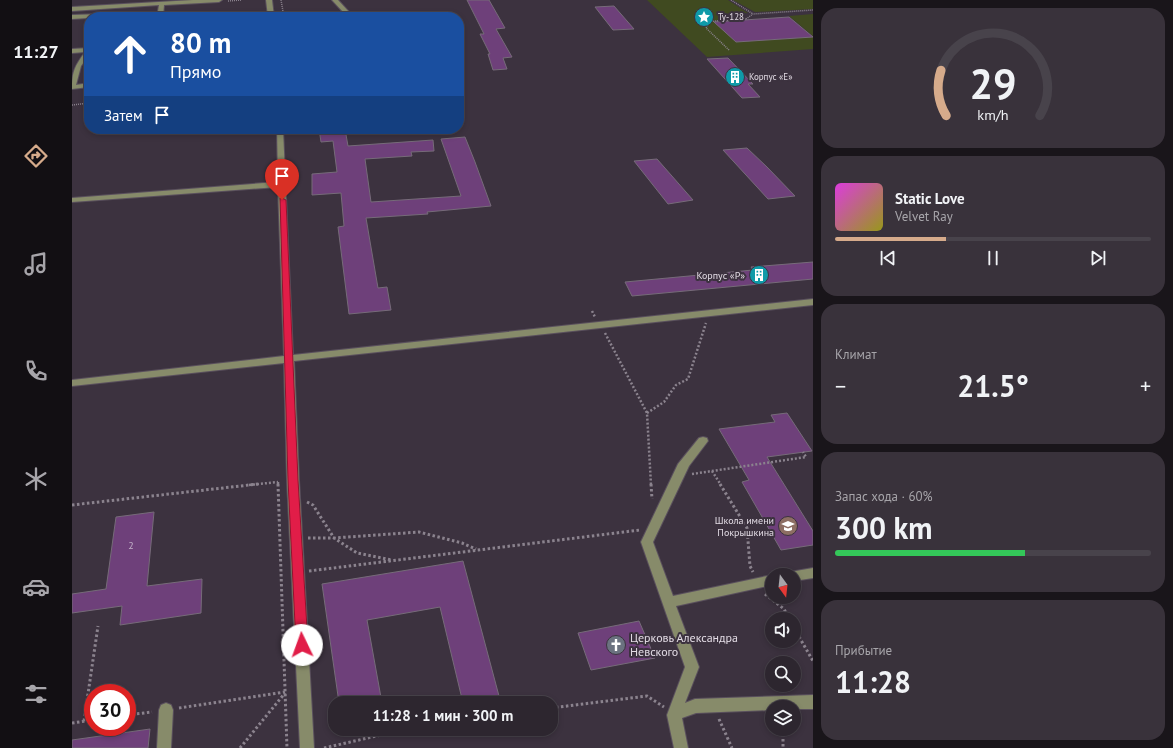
<!DOCTYPE html>
<html lang="ru">
<meta charset="utf-8">
<style>
:root{--surface:#2d262f;--page:#39323b;--text:#f1f3f6;--muted:#a7a5aa;--line:#48434b;--accent:#d6ab8b}
body{margin:0;font-family:"PT Sans",sans-serif;background:var(--page);color:var(--text);height:100vh;display:flex;flex-direction:column;font-size:15px;white-space:nowrap}
*{box-sizing:border-box;margin:0}
p{font-size:13px;color:var(--muted)}
.icon{flex:none;width:22px;height:22px;fill:none;stroke:currentColor;stroke-width:2;stroke-linecap:round;stroke-linejoin:round}
.map{position:relative;flex:1;overflow:hidden}
.panel{display:flex;flex-direction:column;gap:8px;padding:8px;background:#19151a;width:360px}
.panel>*{flex:none}
.banner{position:absolute;left:12px;top:12px;width:380px;height:122px;border-radius:16px;box-shadow:0 2px 6px #0003,0 0 0 1px var(--line);background:#1a4fa0;color:#fff;overflow:hidden}
.needle{width:26px;rotate:165deg}
.fabs{position:absolute;left:693px;top:568px;display:grid;gap:8px}
.fabs a{display:grid;place-items:center;width:36px;height:36px;border-radius:50%;background:var(--surface);box-shadow:0 2px 6px #0003,0 0 0 1px var(--line);font-size:20px}
.speed{position:absolute;left:12px;top:684px;display:flex;gap:8px;font-size:20px;font-weight:700;text-align:center}
.speed>*{display:grid;place-content:center;width:52px;height:52px;border-radius:50%;background:var(--surface);box-shadow:0 2px 6px #0003,0 0 0 1px var(--line);line-height:1}
.speed .limit{border:6px solid #d22;background:#fff;color:#111}
.pin{position:absolute;display:grid;place-items:center;width:34px;height:34px;color:#fff;margin:-41px -17px;border-radius:50% 50% 50% 0;rotate:-45deg;box-shadow:0 0 4px #0007}
.pin .icon{rotate:45deg}
.me{position:absolute;width:44px;margin:-22px;rotate:357deg;stroke-linejoin:round;filter:drop-shadow(0 0 3px #0008)}
.turn{display:flex;align-items:center;gap:14px;height:84px;padding:0 20px;font-size:18px}
.turn .icon{width:52px;height:52px;stroke-width:2.5}
.turn b{display:block;font-size:28px;line-height:34px}
.then{display:flex;align-items:center;height:38px;padding:0 20px;background:#0003;gap:8px;font-size:15px}
.big{font-size:30px;font-weight:700;line-height:1.1}
.panel .tile{flex:1;display:flex;flex-direction:column;justify-content:center;gap:6px;min-width:0;padding:0 14px;border-radius:16px;background:var(--page)}
.panel .dial{align-items:center;gap:0}
.dial svg{height:104px;overflow:visible;fill:none;stroke:var(--line);stroke-width:7;stroke-linecap:round;text-anchor:middle}
.dial text{fill:var(--text);stroke:none}
.song{display:flex;align-items:center;gap:12px}
.cover{width:48px;height:48px;border-radius:6px;background:linear-gradient(135deg,hsl(300 70% 55%),hsl(60 70% 35%))}
.played{height:4px;border-radius:2px;background:linear-gradient(90deg,var(--accent) 35%,var(--line) 35%)}
.keys{display:flex;justify-content:space-around;direction:ltr}
.heat{display:flex;justify-content:space-between;align-items:center;font-size:22px;direction:ltr}
.charge{height:6px;border-radius:3px;background:linear-gradient(90deg,#34c759 60%,var(--line) 0)}
.trip{position:absolute;left:256px;top:696px;width:230px;height:40px;border-radius:16px;background:var(--surface);box-shadow:0 2px 6px #0003,0 0 0 1px var(--line);font-weight:700;line-height:40px;text-align:center}
main{display:flex;flex:1;min-height:0}
.tab-bar{display:flex;flex-direction:column;width:72px;justify-content:space-around;align-items:center;background:#120f13;color:var(--muted)}
.tab-bar .icon{width:28px;height:28px}
.tab-bar .on{color:var(--accent)}
.tab-bar b{font-size:18px;color:var(--text)}
.map>svg:first-child{display:block}
.green{fill:#404a20}
.building{fill:#6e407a;stroke:#766b79}
.lines{fill:none;stroke-linecap:round;stroke-linejoin:round}
.minor-casing{stroke:#5a505d;stroke-width:2}
.path-far2{stroke:#8b838e;stroke-width:1.5;stroke-dasharray:1 1;stroke-linecap:butt}
.path-far1{stroke:#8b838e;stroke-width:2.5;stroke-dasharray:2 2;stroke-linecap:butt}
.path{stroke:#8b838e;stroke-width:3;stroke-dasharray:2.5 2.5;stroke-linecap:butt}
.minor{fill:#878b6a;fill-rule:evenodd}
.route{fill:#e11d48;stroke:#92132f}
.labels{text-anchor:middle;stroke-width:4;stroke-linejoin:round;paint-order:stroke}
.far-poi-label{font-size:9px;fill:#e2dbe4;stroke:#3c323f;text-anchor:start}
.poi-label{font-size:10px;fill:#e2dbe4;stroke:#3c323f;text-anchor:end}
.near-number-label{font-size:10px;fill:#c5b4ca}
.near-poi-label{font-size:12px;fill:#e2dbe4;stroke:#3c323f;text-anchor:start}
</style>
<main>
<nav class="tab-bar">
<b>11:27</b>
<svg class="icon on" aria-label="directions" viewBox="0 0 24 24"><path d="M12 3l9 9-9 9-9-9zM9 14v-3h6M13 9l2 2-2 2"/></svg>
<svg class="icon" aria-label="music" viewBox="0 0 24 24"><path d="M9 18V5l10-2v13"/><circle cx="6" cy="18" r="3"/><circle cx="16" cy="16" r="3"/></svg>
<svg class="icon" aria-label="phone" viewBox="0 0 24 24"><path d="M5 4h4l2 5-3 2q2 4 5 5l2-3 5 2v4C11 20 4 13 5 4z"/></svg>
<svg class="icon" aria-label="climate" viewBox="0 0 24 24"><path d="M12 3v18M4 7l16 10M4 17L20 7"/></svg>
<svg class="icon" aria-label="car" viewBox="0 0 24 24"><path d="M5 17H2v-5l4-1 3-4h7l3 4 3 1v5h-3M9 17h6M6 11h13"/><circle cx="7" cy="17" r="2"/><circle cx="17" cy="17" r="2"/></svg>
<svg class="icon" aria-label="filters" viewBox="0 0 24 24"><path d="M4 7h16M4 17h16"/><circle cx="9" cy="7" r="2"/><circle cx="15" cy="17" r="2"/></svg>
</nav>
<div class="map">
<svg width="741" height="748" viewBox="0 0 741 748">
<rect width="100%" height="100%" fill="#3c323f"/>
<path class="green" d="M575 0H656L676 13 652 14 650 15 652 19 641 21 664 42 741 37V49L635 57Z
M661 0H741V9L683 12Z
M741 14V36L717 16Z"/>
<path class="building" d="M395 0H417L433 28 424 29 440 57 431 58 435 69 421 70 416 54H418L408 34H412Z
M542 6 562 29 541 30 523 7Z
M717 17 741 37 664 42 642 22Z
M656 58 681 84H676L688 97 670 98 635 59Z
M247 129H273L276 146 361 140 362 151 339 152 340 156 293 159 299 202 389 196 369 139 393 137 403 162 419 206 355 212 356 214 294 218 306 288 315 287 319 310 277 314 266 227 272 226 269 193 240 195V174L265 172 261 141 249 142Z
M675 148 695 167 723 196 696 199 651 150Z
M585 159 621 200 596 204 562 161Z
M741 262V279L560 296 553 282 681 270 679 267Z
M715 413 740 451 695 457 741 531V545L709 550 670 482 677 480 647 429 703 422 699 415Z
M82 512 75 586 130 579 129 613 48 625 50 606 0 613V594L34 589 44 517Z
M391 561 427 696 391 703 368 607 295 620 310 703H267L250 584Z
M567 621 583 658 519 670 506 633Z
M78 729 76 748H0V740Z"/>
<g class="lines">
<g class="minor-casing">
<path id="minor" d="M121 0H150L147 2 92 5 91 17H85L87 5 0 11V7Z
M194 0H200L202 17H196Z
M260 0H266L277 12 279 17H273L272 13Z
M30 14 32 15V17L0 19V15Z
M17 48V55L9 66 4 85 17 83V87L0 89C0 71 3 66 13 52L0 53V49Z
M205 129H211L221 355 741 299V305L222 361 227 480 242 748H228L215 480 212 363 0 386V380L212 356 206 187 0 202V198L206 182Z
M631 437 635 438 636 441 617 466 581 542 601 596 700 575V585L604 606 627 667 613 703 623 699 741 695V709H722V707H700V710L624 713 610 718 616 748H602L595 715 613 667 569 542 606 464 627 438Z
M741 568V578L722 581V575H716L718 572Z
M94 703 99 705 101 710 99 748H85L87 710 89 705Z"/>
</g>
<path class="path-far2" d="M209 0 212 17
M659 0 681 14
M156 1 170 0
M674 19 681 14 741 10
M657 50 634 28 638 22 642 21 674 19
M0 105 17 103"/>
<path class="path-far1" d="M520 311 523 317
M533 333 575 413 579 485
M575 413 592 402 604 385 616 379 634 323
M640 471 649 485
M620 474 734 457 731 452
M206 482V485
M177 485 206 482"/>
<path class="path" d="M206 484 215 748
M579 484 580 499
M648 484 675 528 678 566 681 572
M235 502 241 505 262 538 347 532 390 543 404 549
M0 505 186 484
M236 538H262L285 553 320 560
M237 571 568 530
M693 594 712 609 717 619
M722 628 741 661
M107 708 213 692
M479 708 575 696 592 707
M55 715 80 712
M647 719 660 748
M12 721 26 626
M0 723 21 720
M711 729V748
M168 748 213 693
M252 748 335 729"/>
<use href="#minor" class="minor"/>
</g>
<path class="route" d="M208 198H210L214 200 226 480 236 645 234 649 230 651 226 649 224 645 216 480Z"/>
<defs>
<g id="sight-disc" transform="scale(1)"><circle r="9.5" fill="#0f9aa8" stroke="#3c323f"/><path d="M0-6L1.8-2.2L6-1.7L2.9 1.2L3.7 5.4L0 3.3L-3.7 5.4L-2.9 1.2L-6-1.7L-1.8-2.2Z" fill="#fff"/></g>
<g id="building-disc" transform="scale(1)"><circle r="9.5" fill="#0f9aa8" stroke="#3c323f"/><path d="M-4-6H4V6H1V3H-1V6H-4ZM-2.5-4.3h1.7v1.8h-1.7ZM.8-4.3h1.7v1.8H.8ZM-2.5-1h1.7V.8h-1.7ZM.8-1h1.7V.8H.8Z" fill="#fff"/></g>
<g id="school-disc" transform="scale(1)"><circle r="9.5" fill="#8d6e63" stroke="#3c323f"/><path d="M0-5L7-2L0 1L-7-2ZM-4 1L0 2.5L4 1V4Q0 6-4 4Z" fill="#fff"/></g>
<g id="church-disc" transform="scale(1)"><circle r="9.5" fill="#6b7280" stroke="#3c323f"/><path d="M-1.2-6h2.4v3.5h3.3v2.4h-3.3V6h-2.4V-.1h-3.3v-2.4h3.3Z" fill="#fff"/></g>
</defs>
<g fill-rule="evenodd">
<use href="#sight-disc" x="632" y="17"/>
<use href="#building-disc" x="663" y="77"/>
<use href="#building-disc" x="687" y="275"/>
<use href="#school-disc" x="716" y="526"/>
<use href="#church-disc" x="544" y="645"/>
</g>
<g class="labels">
<g class="far-poi-label">
<text x="646" y="20">Ту-128</text>
<text x="677" y="80">Корпус «Е»</text>
</g>
<g class="poi-label">
<text x="673" y="279">Корпус «Р»</text>
<text x="702" y="524">Школа имени<tspan x="702" dy="12">Покрышкина</tspan></text>
</g>
<g class="near-number-label">
<text x="59" y="549">2</text>
</g>
<g class="near-poi-label">
<text x="558" y="642">Церковь Александра<tspan x="558" dy="14">Невского</tspan></text>
</g>
</g>
</svg>
<div class="fabs">
<a><svg class="needle" viewBox="-14 -14 28 28"><path d="M0-13l5 13h-10z" fill="#e53935"/><path d="M0 13l5-13h-10z" fill="#a7a5aa"/></svg></a>
<a><svg class="icon" aria-label="sound" viewBox="0 0 24 24"><path d="M4 9h4l5-4v14l-5-4H4zM17 9q2 3 0 6"/></svg></a>
<a><svg class="icon" aria-label="search" viewBox="0 0 24 24"><circle cx="10" cy="10" r="6"/><path d="M15 15l6 6"/></svg></a>
<a><svg class="icon" aria-label="layers" viewBox="0 0 24 24"><path d="M12 4l9 5-9 5-9-5zM3 14l9 5 9-5"/></svg></a>
</div>
<div class="speed"><div class="limit">30</div></div>
<div class="pin" style="left:210px;top:200px;background:#d93025"><svg class="icon" aria-label="arrive" viewBox="0 0 24 24"><path d="M6 21V4h12l-3 4 3 4H6"/></svg></div>
<svg class="me" style="left:230px;top:645px" viewBox="-20 -20 40 40"><circle r="19" fill="#fff"/><path d="M0-13L10 11 0 6-10 11z" fill="#e11d48"/></svg>
<div class="trip">11:28 · 1 мин · 300 m</div>
<div class="banner">
<div class="turn"><svg class="icon" aria-label="ahead" viewBox="0 0 24 24"><path d="M12 20V5M6 11l6-6 6 6"/></svg><div><b>80 m</b>Прямо</div></div>
<div class="then">Затем<svg class="icon" aria-label="arrive" viewBox="0 0 24 24"><path d="M6 21V4h12l-3 4 3 4H6"/></svg></div>
</div>
</div>
<section class="panel">
<div class="tile dial"><svg viewBox="0 0 100 80">
<path d="M14 69A42 42 0 1 1 86 69"/>
<path d="M14 69A42 42 0 0 1 10 34" stroke="#d6ab8b"/>
<text x="50" y="56" font-size="32" font-weight="700">29</text>
<text x="50" y="72" font-size="11">km/h</text>
</svg></div>
<div class="tile">
<div class="song"><i class="cover"></i><div><b>Static Love</b><p>Velvet Ray</p></div></div>
<div class="played"></div>
<div class="keys"><svg class="icon" aria-label="previous" viewBox="0 0 24 24"><path d="M18 5L8 12l10 7zM5 5v14"/></svg><svg class="icon" aria-label="pause" viewBox="0 0 24 24"><path d="M8 5v14M16 5v14"/></svg><svg class="icon" aria-label="next" viewBox="0 0 24 24"><path d="M6 5l10 7-10 7zM19 5v14"/></svg></div>
</div>
<div class="tile"><p>Климат</p>
<div class="heat"><a>−</a><b class="big">21.5°</b><a>+</a></div>
</div>
<div class="tile"><p>Запас хода · 60%</p><b class="big">300 km</b><div class="charge"></div></div>
<div class="tile"><p>Прибытие</p><b class="big">11:28</b></div>
</section>
</main>
